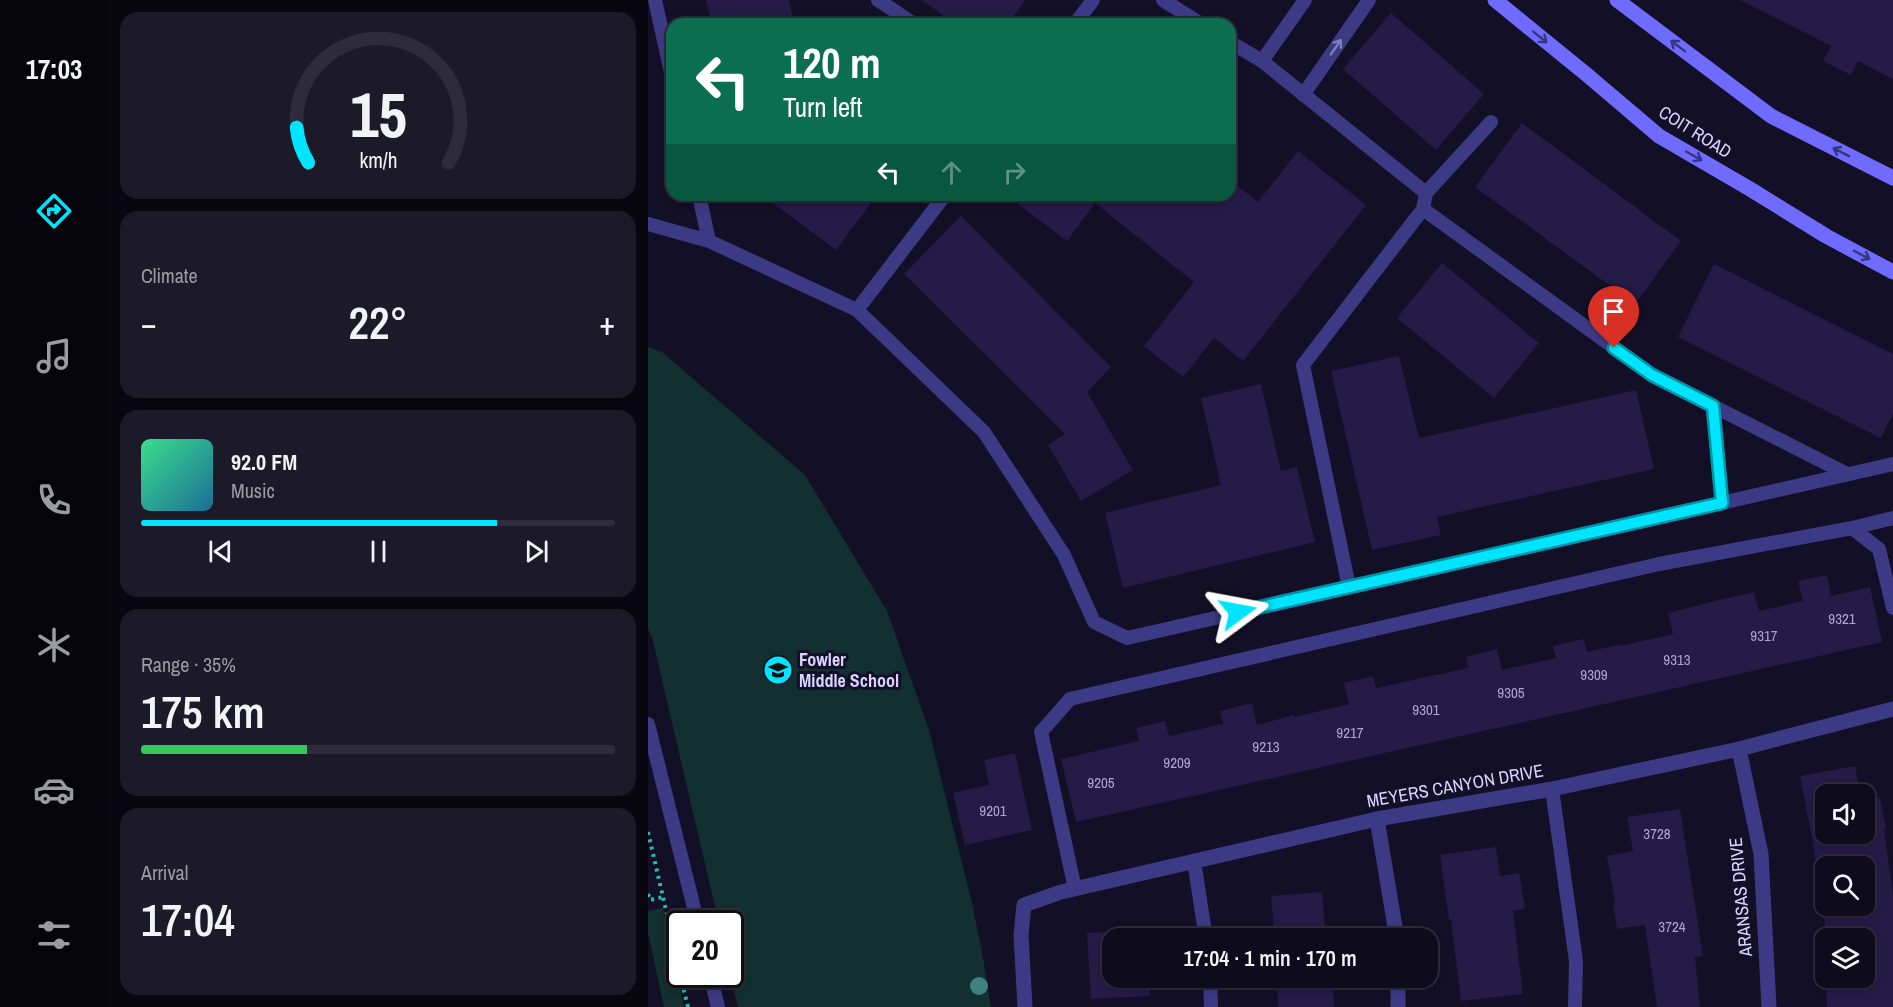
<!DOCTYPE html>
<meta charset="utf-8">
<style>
:root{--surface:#0e0b1c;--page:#1c1929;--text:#f1f3f6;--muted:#9b9ba3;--line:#2e2b3b;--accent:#00e5ff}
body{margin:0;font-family:"Archivo Narrow",sans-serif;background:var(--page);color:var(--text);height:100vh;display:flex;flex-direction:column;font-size:22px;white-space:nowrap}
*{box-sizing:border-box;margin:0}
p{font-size:20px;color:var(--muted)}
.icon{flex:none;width:33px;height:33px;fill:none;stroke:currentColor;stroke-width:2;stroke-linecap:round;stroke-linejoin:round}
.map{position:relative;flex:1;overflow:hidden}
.side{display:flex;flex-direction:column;gap:12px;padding:12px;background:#08060f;width:540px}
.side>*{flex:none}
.hud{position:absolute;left:18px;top:18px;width:570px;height:183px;border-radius:18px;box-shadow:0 3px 9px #0003,0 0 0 2px var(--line);background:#0b6e4f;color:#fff;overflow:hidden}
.tools{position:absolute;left:1167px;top:784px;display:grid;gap:12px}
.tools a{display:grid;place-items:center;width:60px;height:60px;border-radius:12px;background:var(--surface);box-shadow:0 3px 9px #0003,0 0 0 2px var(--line);font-size:30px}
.speed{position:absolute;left:18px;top:910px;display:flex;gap:12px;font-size:30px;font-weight:700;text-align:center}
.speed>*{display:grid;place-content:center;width:78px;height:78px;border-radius:50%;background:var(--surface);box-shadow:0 3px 9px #0003,0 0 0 2px var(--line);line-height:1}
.speed .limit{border:3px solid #111;border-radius:9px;background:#fff;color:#111}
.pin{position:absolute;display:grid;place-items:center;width:51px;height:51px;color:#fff;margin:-62px -26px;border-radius:50% 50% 50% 0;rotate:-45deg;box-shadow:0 0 6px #0007}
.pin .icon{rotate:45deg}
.me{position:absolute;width:66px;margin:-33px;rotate:77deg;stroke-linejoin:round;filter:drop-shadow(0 0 4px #0008)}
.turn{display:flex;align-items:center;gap:21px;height:126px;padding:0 18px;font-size:27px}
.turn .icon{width:78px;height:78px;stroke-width:2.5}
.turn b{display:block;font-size:42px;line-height:51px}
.lanes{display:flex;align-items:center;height:57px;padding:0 18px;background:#0003;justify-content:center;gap:30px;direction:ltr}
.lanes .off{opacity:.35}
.big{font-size:45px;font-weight:600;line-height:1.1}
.side .card{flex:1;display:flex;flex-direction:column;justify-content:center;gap:9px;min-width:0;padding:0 21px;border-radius:18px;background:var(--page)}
.side .dial{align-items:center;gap:0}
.dial svg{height:156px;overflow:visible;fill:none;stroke:var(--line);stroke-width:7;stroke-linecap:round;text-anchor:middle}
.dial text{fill:var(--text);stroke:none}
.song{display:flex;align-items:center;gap:18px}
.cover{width:72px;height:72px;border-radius:9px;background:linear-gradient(135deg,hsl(150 70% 55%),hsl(200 70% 35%))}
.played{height:6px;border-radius:3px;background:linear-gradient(90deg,var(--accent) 75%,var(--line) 75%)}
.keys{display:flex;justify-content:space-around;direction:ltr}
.heat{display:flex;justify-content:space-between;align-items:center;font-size:33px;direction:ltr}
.charge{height:9px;border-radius:4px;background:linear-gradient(90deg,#34c759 35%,var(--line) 0)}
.trip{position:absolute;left:454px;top:928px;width:336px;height:60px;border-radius:18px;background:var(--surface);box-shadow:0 3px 9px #0003,0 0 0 2px var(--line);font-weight:600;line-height:60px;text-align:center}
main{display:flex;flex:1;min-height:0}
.tab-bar{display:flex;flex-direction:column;width:108px;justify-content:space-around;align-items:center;background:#06040b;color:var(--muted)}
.tab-bar .icon{width:42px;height:42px}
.tab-bar .selected{color:var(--accent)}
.tab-bar b{font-size:27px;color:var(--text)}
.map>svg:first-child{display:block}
.green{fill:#12302f}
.building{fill:#241b47;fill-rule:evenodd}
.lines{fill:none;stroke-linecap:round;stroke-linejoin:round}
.path{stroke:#2fb8b0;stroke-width:4;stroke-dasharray:3 4.5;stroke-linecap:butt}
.lane{stroke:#3d3a85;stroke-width:14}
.street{stroke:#3d3a85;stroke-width:15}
.secondary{stroke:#6f6bff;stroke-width:15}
.tree{fill:#3d827b}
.oneway{stroke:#38347d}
.oneway2{stroke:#837fbc}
.route-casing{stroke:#0095a6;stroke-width:15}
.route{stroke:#00e5ff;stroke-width:10}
.labels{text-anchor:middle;stroke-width:6;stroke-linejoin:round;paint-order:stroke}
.number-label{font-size:15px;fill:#aca6d1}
.street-label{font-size:18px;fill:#d9d4ff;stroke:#130f26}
.poi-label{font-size:18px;font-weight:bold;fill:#d9d4ff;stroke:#130f26;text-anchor:start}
</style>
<main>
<nav class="tab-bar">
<b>17:03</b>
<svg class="icon selected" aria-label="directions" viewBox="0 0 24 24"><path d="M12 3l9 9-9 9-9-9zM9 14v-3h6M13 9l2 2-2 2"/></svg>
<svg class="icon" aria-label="music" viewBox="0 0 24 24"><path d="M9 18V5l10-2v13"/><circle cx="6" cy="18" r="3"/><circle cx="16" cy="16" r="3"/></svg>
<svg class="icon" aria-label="phone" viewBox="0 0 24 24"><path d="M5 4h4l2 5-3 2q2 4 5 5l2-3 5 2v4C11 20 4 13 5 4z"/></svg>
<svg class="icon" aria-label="climate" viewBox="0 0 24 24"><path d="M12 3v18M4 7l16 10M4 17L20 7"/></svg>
<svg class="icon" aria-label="car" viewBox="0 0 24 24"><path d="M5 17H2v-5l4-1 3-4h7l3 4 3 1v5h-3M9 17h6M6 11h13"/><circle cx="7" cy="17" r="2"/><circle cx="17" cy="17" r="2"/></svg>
<svg class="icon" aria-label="filters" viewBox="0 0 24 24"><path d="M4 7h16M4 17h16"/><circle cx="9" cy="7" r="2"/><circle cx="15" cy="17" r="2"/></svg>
</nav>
<section class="side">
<div class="card dial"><svg viewBox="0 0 100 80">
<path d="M14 69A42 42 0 1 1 86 69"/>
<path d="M14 69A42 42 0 0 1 8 51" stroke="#00e5ff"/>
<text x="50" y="56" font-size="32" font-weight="700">15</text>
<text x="50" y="72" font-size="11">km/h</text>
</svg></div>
<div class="card"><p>Climate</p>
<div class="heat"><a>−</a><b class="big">22°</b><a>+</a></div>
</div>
<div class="card">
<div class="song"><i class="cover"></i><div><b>92.0 FM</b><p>Music</p></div></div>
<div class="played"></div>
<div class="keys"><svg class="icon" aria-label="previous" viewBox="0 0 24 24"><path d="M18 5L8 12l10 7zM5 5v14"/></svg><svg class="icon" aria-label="pause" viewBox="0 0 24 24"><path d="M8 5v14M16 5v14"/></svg><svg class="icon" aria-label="next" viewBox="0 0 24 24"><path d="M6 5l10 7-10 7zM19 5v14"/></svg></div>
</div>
<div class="card"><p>Range · 35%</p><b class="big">175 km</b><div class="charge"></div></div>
<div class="card"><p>Arrival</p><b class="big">17:04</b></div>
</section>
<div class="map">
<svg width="1245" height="1007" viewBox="0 0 1245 1007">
<rect width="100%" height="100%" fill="#130f26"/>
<path class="green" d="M0 347 14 352 157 475 239 611 281 730 324 903 335 958 343 1007H90L82 975V924H71L4 637 0 629Z
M15 908 36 1007H16L0 933V911Z"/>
<path class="building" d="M58 0H141L146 24H64Z
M274 0H377L360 24H307Z
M1092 0H1245V79L1210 61 1203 75 1175 61 1183 46Z
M743 13 836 94 788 150 695 69Z
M874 123 1033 241 987 304 827 187Z
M650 151 718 205 595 361 566 338 535 377 496 346 546 282 447 203 419 241 358 195H582V180L610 202Z
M114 195H229L188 250Z
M313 216 463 367 439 392 485 470 433 501 400 445 417 434 256 274Z
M794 263 891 343 846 398 749 318Z
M1066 264 1245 354V414L1233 438 1030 337Z
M751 356 771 438 988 390 1006 469 789 517 793 535 724 550 683 371Z
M613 384 633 471 649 467 667 542 475 588 457 513 573 485 553 398Z
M1179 575 1183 596 1222 587 1234 642 428 822 413 759 491 741 488 728 517 721 521 736 575 724 572 711 604 703 609 725 646 715 647 717 701 704 696 683 725 676 728 688 820 668 818 657 849 649 854 670 908 658 905 646 936 639 939 652 973 644V646L1025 634 1020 613 1075 599 1106 592 1111 611 1155 601 1150 581Z
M367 753 384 830 317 845 305 793 341 785 336 760Z
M1207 766 1212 795H1178V834H1216V799L1232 797 1238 829 1236 830 1245 895V1007H1179L1178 978H1216V939H1179L1165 843 1152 776ZM1178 867H1216V906H1178Z
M1032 809 1055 956 1047 957 1052 1007H1009L997 925 969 929 965 904 967 903 959 856 985 851 979 817Z
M848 847 852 876 871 873 877 909 865 911 875 994 813 1001 803 920H801L792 855Z
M674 892 678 939H627L623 896Z
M498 930 499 939H465V978H501L502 996 443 999 439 933Z
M629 986H685L686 1007H630Z"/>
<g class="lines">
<path class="path" d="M0 832 32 971
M0 894 2 900 15 897
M32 975 40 1007"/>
<path class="lane" d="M7 0 24 77
M230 0 266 24
M515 0 553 24
M427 24 445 0
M582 42 614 61 778 193 775 209 1004 375 1199 474
M614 61 657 0
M655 95 721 0
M778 193 843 122
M51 195 61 241
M0 224 61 241 209 310 336 432 416 555 446 622 479 638 1245 464
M209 310 297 195
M1065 406 1074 503
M1204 528 1245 518
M701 587 655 365 775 209
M0 724 50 924
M904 789 928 961 927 1007
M546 861 558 939
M427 889 393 732 422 699 1011 564 1204 528 1231 549 1245 608
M62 975 70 1007
M562 978 563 1007"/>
<path class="street" d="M1091 749 1113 854 1121 1007
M729 819 749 939
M750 978V1007
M377 1007 373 935 376 905 413 892 729 819 904 789 1091 749 1245 709"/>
<path class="secondary" d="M847 0 938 74 1011 136 1102 189 1178 236 1245 272
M969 0 1123 116 1245 178"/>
</g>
<circle class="tree" cx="331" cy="986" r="9"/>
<defs><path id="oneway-shaft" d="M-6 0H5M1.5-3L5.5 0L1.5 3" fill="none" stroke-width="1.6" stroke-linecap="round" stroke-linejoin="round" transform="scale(1.5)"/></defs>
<g class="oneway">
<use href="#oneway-shaft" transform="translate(892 37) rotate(39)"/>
<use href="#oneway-shaft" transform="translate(1030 46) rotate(-143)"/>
<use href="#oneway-shaft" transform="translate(1193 152) rotate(-153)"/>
<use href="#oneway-shaft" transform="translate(1046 156) rotate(30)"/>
<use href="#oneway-shaft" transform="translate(1214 255) rotate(28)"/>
</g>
<use class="oneway2" href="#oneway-shaft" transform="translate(688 47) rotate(-55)"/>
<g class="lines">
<g class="route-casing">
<path id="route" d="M590 612 1074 503 1065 406 1004 375 966 348"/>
</g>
<use href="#route" class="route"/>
</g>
<defs>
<g id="school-disc" transform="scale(1.5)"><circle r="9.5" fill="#00e5ff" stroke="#130f26"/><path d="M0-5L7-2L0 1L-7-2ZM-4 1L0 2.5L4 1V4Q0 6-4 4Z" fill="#111"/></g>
</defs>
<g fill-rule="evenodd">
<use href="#school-disc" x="130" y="670"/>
</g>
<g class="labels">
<g class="number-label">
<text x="1194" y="624">9321</text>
<text x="1116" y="641">9317</text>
<text x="1029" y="665">9313</text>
<text x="946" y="680">9309</text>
<text x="863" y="698">9305</text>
<text x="778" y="715">9301</text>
<text x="702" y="738">9217</text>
<text x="618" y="752">9213</text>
<text x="529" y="768">9209</text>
<text x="453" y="788">9205</text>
<text x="345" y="816">9201</text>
<text x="1009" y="839">3728</text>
<text x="1024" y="932">3724</text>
</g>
<g class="street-label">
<text transform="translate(1047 132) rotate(32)" y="6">COIT ROAD</text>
<text transform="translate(807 786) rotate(-10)" y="6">MEYERS CANYON DRIVE</text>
<text transform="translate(1093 897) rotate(-95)" y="6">ARANSAS DRIVE</text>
</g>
<g class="poi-label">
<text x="151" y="666">Fowler<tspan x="151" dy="21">Middle School</tspan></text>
</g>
</g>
</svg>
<div class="tools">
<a><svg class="icon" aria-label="sound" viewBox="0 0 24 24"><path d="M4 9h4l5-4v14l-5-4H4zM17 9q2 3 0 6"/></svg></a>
<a><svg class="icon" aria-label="search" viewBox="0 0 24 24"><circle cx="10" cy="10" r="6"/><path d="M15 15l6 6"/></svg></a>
<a><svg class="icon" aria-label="layers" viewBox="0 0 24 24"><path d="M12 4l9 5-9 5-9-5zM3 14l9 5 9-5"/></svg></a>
</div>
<div class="speed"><div class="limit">20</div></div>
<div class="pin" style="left:966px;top:348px;background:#d93025"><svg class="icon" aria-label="arrive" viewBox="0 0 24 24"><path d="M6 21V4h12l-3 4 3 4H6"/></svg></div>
<svg class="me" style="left:590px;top:612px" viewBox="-20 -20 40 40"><path d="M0-17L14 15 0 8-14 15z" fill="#00e5ff" stroke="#fff" stroke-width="4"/></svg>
<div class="trip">17:04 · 1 min · 170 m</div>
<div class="hud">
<div class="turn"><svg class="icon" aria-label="left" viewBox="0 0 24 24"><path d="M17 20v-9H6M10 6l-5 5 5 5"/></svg><div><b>120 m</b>Turn left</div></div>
<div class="lanes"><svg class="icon" aria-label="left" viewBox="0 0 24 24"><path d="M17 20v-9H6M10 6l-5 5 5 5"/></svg><svg class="icon off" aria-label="ahead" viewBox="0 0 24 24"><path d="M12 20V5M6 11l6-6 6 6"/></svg><svg class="icon off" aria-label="right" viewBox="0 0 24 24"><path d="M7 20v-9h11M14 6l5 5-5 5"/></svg></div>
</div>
</div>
</main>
